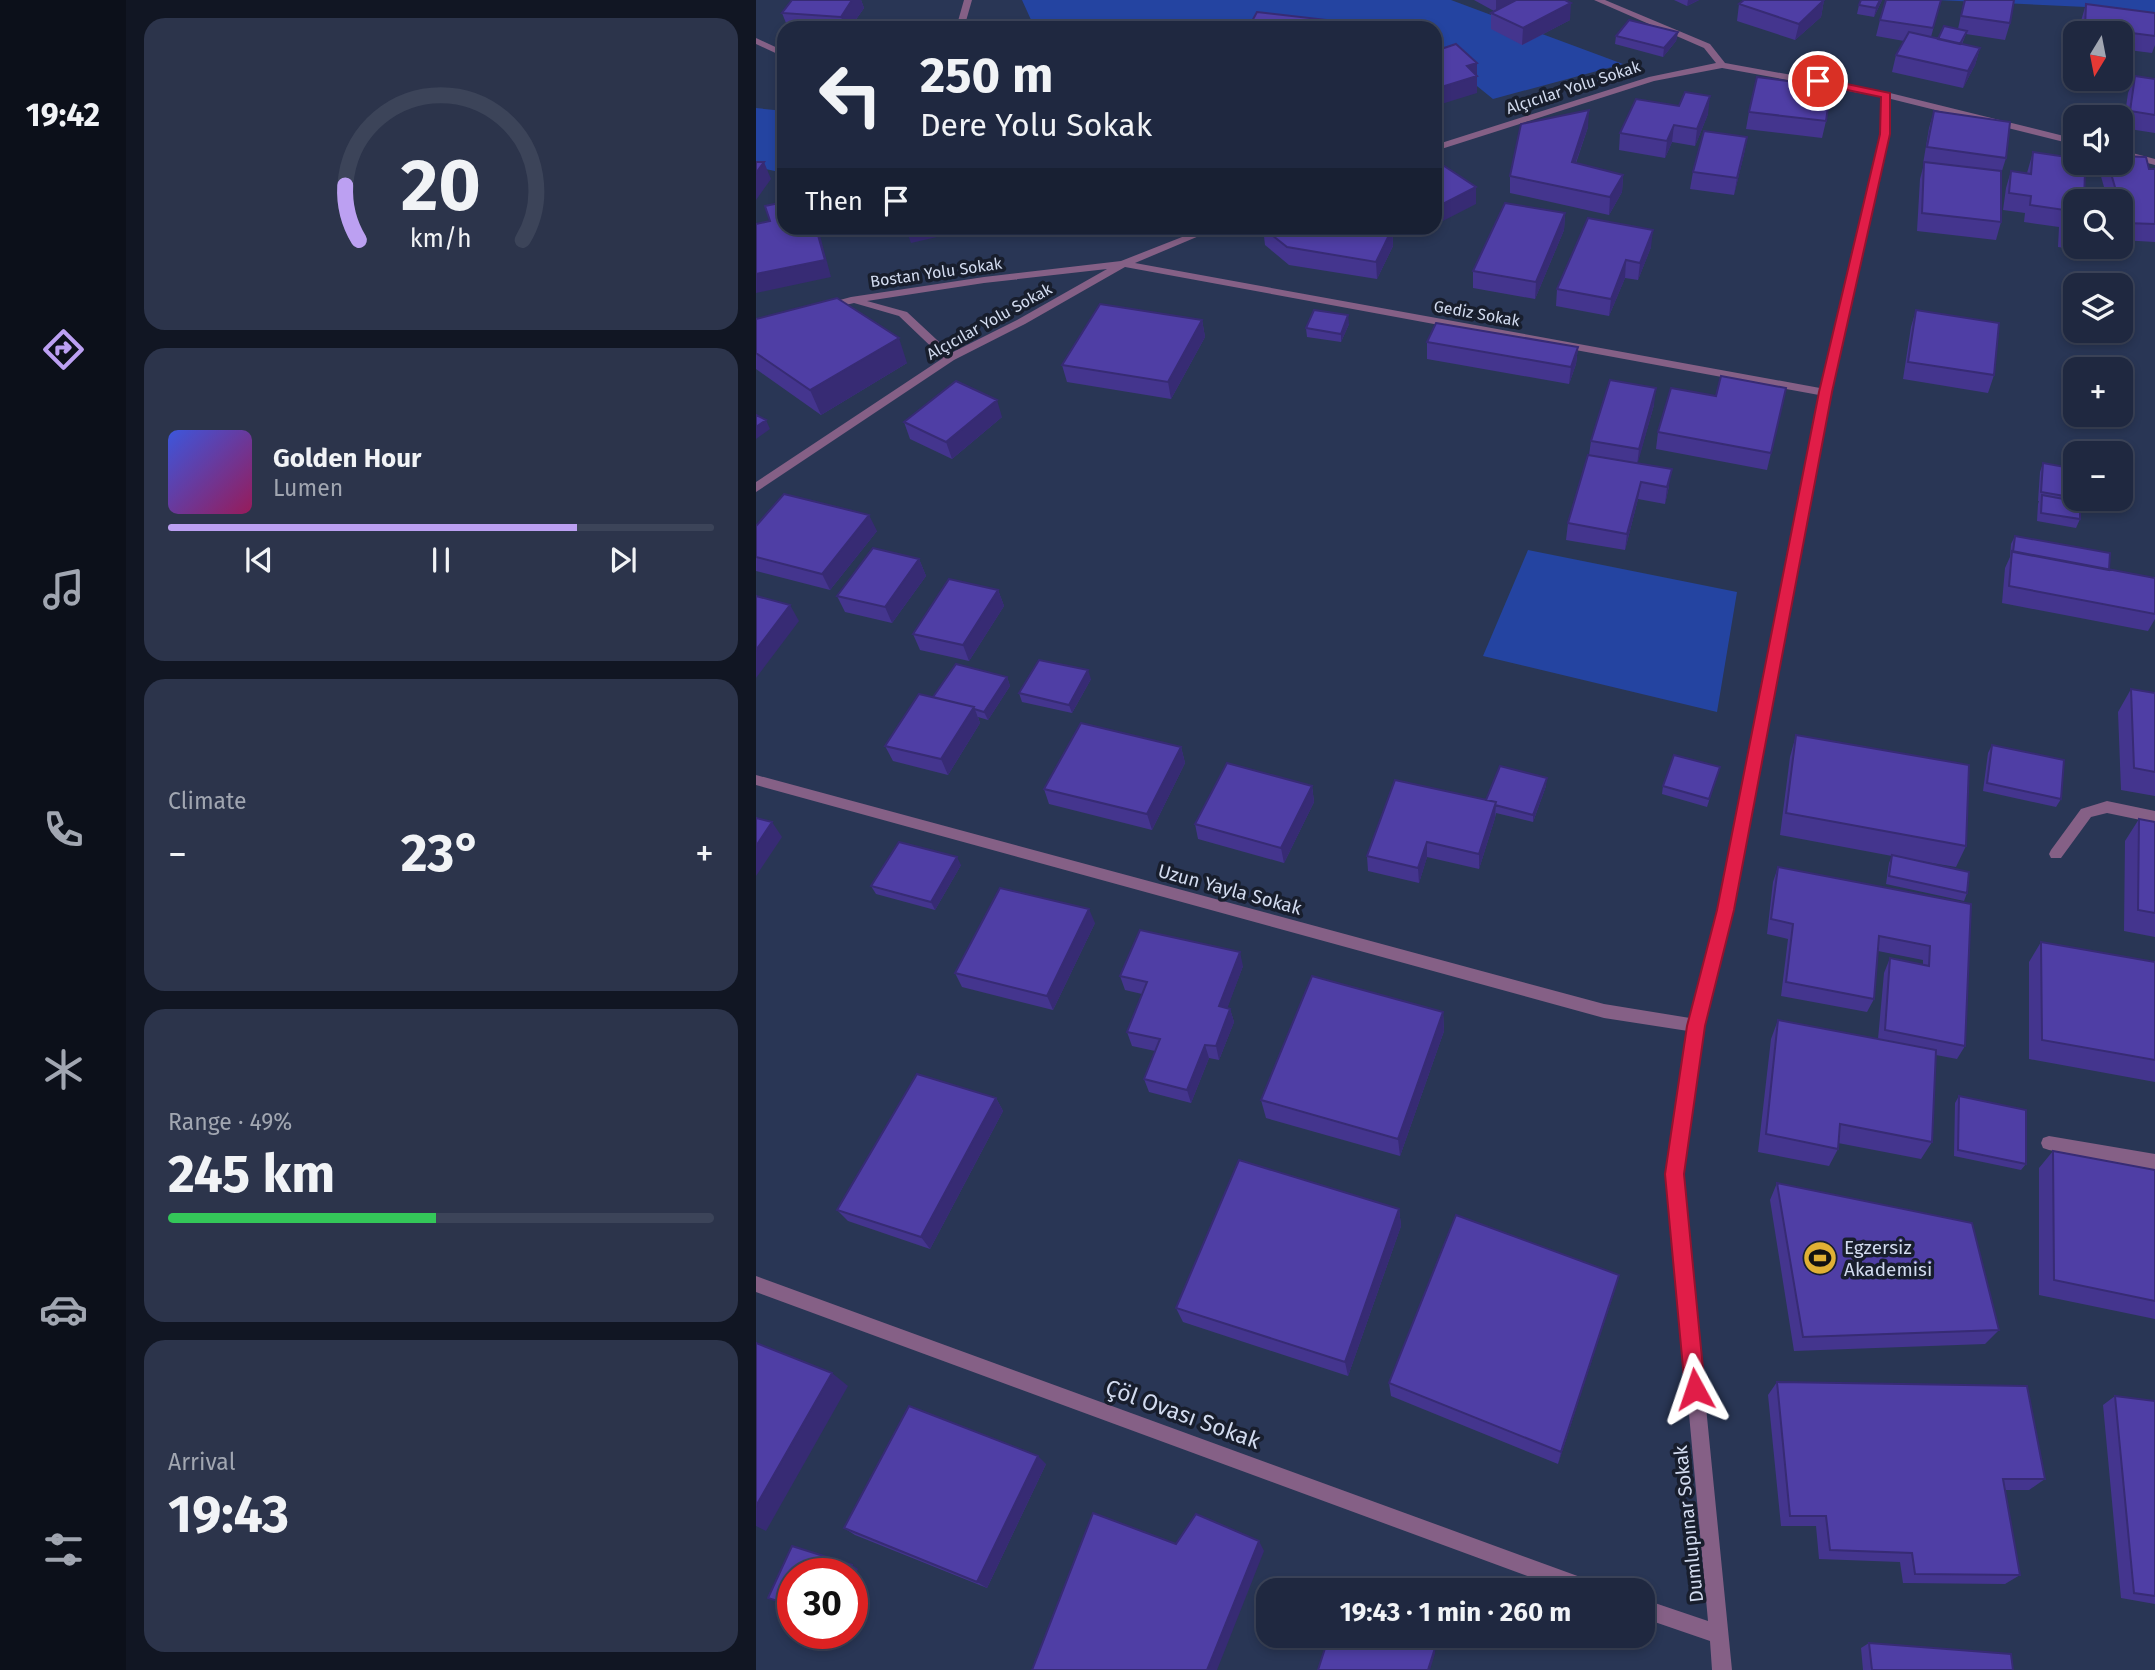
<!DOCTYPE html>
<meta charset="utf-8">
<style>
:root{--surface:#1f2840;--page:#2c344b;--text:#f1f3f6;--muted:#a1a6b1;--line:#3c4459;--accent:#bca0f2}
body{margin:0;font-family:"Fira Sans",sans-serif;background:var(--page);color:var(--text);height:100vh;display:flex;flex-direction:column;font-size:26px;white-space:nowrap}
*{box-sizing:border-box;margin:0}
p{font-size:23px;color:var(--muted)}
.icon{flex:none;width:38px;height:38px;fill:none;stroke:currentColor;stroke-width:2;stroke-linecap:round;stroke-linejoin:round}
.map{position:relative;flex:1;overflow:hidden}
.panel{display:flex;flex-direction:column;gap:18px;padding:18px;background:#111623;width:630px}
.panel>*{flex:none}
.banner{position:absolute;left:21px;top:21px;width:665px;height:214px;border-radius:21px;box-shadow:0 4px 10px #0003,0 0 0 2px var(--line);background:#1f2840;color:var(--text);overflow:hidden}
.needle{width:46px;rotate:190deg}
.tools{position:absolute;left:1307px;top:21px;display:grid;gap:14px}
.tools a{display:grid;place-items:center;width:70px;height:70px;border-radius:14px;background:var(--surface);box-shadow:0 4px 10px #0003,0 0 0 2px var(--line);font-size:35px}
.speed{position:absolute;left:21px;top:1558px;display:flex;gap:14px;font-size:35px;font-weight:700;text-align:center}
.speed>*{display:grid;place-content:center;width:91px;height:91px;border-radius:50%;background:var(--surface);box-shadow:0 4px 10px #0003,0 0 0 2px var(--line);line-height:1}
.speed .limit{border:10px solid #d22;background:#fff;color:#111}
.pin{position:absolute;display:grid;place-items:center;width:60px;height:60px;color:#fff;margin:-30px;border:4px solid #fff;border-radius:50%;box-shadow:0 2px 7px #0007}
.me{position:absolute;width:77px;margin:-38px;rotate:355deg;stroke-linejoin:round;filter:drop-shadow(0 0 5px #0008)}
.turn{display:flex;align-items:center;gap:24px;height:147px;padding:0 28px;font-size:32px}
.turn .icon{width:91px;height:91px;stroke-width:2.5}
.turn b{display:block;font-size:49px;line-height:60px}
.then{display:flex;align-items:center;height:66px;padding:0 28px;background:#0003;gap:14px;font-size:26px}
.big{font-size:52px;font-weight:700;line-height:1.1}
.panel .card{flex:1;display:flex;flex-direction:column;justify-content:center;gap:10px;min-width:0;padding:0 24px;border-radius:21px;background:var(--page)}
.panel .dial{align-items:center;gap:0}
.dial svg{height:182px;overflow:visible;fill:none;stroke:var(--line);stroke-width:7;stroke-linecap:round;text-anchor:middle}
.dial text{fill:var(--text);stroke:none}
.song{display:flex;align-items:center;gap:21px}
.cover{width:84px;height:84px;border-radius:10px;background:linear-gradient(135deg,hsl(230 70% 55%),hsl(330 70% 35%))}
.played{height:7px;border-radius:4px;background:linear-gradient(90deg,var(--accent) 75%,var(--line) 75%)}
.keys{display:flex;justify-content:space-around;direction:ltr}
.heat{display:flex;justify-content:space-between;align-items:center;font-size:38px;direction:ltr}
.charge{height:10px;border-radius:5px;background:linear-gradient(90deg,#34c759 49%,var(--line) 0)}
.trip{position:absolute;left:500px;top:1578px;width:399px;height:70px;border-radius:21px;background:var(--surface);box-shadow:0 4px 10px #0003,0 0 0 2px var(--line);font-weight:700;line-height:70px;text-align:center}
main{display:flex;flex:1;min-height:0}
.tab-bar{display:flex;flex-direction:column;width:126px;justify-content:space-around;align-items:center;background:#0c101a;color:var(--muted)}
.tab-bar .icon{width:49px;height:49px}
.tab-bar .active{color:var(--accent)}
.tab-bar b{font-size:32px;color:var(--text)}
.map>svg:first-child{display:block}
.green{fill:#2444a1}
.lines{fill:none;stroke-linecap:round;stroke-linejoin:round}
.lane{fill:#856086;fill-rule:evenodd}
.street{fill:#856086;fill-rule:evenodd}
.wall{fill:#44358e}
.shaded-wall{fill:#372b74}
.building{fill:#4f3ea5;stroke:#372b74;stroke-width:2}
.route{fill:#e11d48;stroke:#92132f;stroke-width:2}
.labels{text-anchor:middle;stroke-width:7;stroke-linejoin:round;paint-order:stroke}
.far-street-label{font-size:16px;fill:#d2dbef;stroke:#181e2d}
.street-label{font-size:19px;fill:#d2dbef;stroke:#181e2d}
.poi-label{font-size:19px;fill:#d2dbef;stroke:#181e2d;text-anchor:start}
.near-street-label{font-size:23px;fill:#d2dbef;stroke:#181e2d}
</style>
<main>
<nav class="tab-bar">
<b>19:42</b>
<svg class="icon active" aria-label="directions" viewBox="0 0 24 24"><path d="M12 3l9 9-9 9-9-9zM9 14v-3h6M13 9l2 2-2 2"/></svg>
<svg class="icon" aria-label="music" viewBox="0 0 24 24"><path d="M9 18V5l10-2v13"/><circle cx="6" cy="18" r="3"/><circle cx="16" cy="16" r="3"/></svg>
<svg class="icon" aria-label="phone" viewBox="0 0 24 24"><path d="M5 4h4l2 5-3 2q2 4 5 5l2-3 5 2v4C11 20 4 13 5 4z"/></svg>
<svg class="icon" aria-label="climate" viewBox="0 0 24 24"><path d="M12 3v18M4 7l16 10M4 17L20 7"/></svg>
<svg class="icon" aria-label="car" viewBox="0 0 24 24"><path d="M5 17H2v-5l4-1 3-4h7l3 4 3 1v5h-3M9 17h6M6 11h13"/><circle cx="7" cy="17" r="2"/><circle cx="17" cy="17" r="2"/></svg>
<svg class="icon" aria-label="filters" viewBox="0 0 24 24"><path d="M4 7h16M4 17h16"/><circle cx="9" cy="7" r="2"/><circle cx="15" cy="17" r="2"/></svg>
</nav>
<section class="panel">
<div class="card dial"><svg viewBox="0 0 100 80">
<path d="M14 69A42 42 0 1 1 86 69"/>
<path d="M14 69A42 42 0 0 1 8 45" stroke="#bca0f2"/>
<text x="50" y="56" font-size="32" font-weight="700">20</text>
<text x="50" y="72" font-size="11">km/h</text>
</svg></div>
<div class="card">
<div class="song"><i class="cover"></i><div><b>Golden Hour</b><p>Lumen</p></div></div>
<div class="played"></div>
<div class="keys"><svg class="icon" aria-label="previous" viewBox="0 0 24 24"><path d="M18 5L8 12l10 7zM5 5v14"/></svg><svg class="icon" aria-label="pause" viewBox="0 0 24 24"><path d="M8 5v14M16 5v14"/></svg><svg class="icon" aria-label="next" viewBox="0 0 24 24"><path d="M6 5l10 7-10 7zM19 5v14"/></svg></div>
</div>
<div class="card"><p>Climate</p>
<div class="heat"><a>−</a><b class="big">23°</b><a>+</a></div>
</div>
<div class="card"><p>Range · 49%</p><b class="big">245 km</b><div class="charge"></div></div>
<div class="card"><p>Arrival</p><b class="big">19:43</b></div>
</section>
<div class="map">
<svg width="1399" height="1670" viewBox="0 0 1399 1670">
<rect width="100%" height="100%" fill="#293655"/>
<path class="green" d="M266 0H695L867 64 737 99 679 52V28H272L276 22Z
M1181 0H1399V18L1330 7Z
M0 108 28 111V173L0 167Z
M772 550 981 592 961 712 727 656Z"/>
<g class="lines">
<path class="lane" d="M208 0H216L208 28H200Z
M0 38 28 51V57L0 44Z
M1351 801 1399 811V823L1351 813 1335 817 1305 858H1295L1293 854 1295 850 1325 809Z
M1293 1136 1399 1154V1170L1293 1150 1287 1148 1285 1143 1287 1138Z"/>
<path class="street" d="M838 0H849L954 44 969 63 1130 92 1320 139V145L1135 99 1134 134 1075 392 976 910 948 1026 927 1174 976 1670H956L954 1641 887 1618V1599L952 1621 911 1174 932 1031 848 1018 0 785V775L848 1004 934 1018 962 910 1063 395 369 267 269 324 198 360 0 492V482L187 358 143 316 98 303 69 310 64 307 65 305 95 297 228 277 365 261 449 228H462L379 263 1064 388 1124 134 1125 97 966 68 898 81 679 151V145L893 77 960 63 948 48ZM351 269 261 320 195 353 151 312 111 301 228 283Z
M1365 150 1399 159V165L1365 156Z
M0 1276 838 1582 845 1584 847 1591H812L0 1292Z"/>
</g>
<path class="wall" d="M36 0H105L108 8 94 28H32L26 13Z
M718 0H809L814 20 766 45 735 29V13L738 11Z
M918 0H943L931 6Z
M1068 0 1065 17 1039 40 981 21 983 4Z
M1126 0 1118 17 1101 14 1103 5Z
M1185 0 1175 37 1182 39 1202 29 1208 0 1254 23 1249 40 1210 34 1206 44 1224 48 1219 65 1207 88 1136 72 1140 55 1148 41 1120 36 1124 20Z
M1330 4 1399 13V45L1396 53 1365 49V33H1324L1325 21Z
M571 20V28H496L495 23Z
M922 32 920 41 907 57 859 44 860 36Z
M1379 76 1399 79V133L1367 128 1372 93Z
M1178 111 1250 158 1245 174V222L1240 240 1161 231 1164 179 1168 164H1167L1173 128Z
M993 112 1070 121 1066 138 990 129Z
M952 114 939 146 916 142 909 158 863 150 864 133Z
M832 127 820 163 867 175 866 192 853 215 754 193V176Z
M991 137 988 154 978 195 934 189 937 172Z
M1277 152 1311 169 1320 201V247H1338L1336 252 1302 247 1303 227 1268 222 1269 213 1247 210 1250 188 1255 171 1271 173Z
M1348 163H1365L1399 169V242L1365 240V201H1352L1344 173Z
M809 213 808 230 779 299 717 288V271Z
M507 228 636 229 637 246 621 279 533 265 509 245Z
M651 228H674L661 234Z
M895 247 882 280 869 278 853 316 800 306 801 289Z
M1160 310 1238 375 1232 393 1147 379 1155 327Z
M0 319 151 363 65 415 0 369Z
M446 320 449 337 415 399 311 382 306 365Z
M593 324 585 342 551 337 550 328Z
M671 342 822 347 820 364 813 384 671 359Z
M1030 388 1011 470 900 449 902 432 960 396Z
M898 405 881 464 913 486 909 504 882 499 869 550 810 540 812 523 833 455 835 441Z
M246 417 196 459 154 439 148 422Z
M1287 463 1320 469V499H1331L1327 508H1324V519L1320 528 1281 521 1282 504 1283 501H1282L1284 472Z
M0 526 121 531 74 590 0 571Z
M1259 536 1353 570 1399 578V619L1392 631 1246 603 1249 568 1254 557 1255 544Z
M163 559 170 576 136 623 89 612 81 596Z
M242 590 248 606 213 661 164 650 157 634Z
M251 677 254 686 232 720 222 717 224 723 192 775 137 761 129 746 177 697Z
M335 679 316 713 266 702 263 693Z
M1375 689 1399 693V796L1365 790 1362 712Z
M1040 735 1210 846 1200 867 1152 859 1211 893 1208 901 1130 884 1133 863 1136 856 1024 835 1034 757Z
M1236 745 1305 799 1300 807 1227 791 1232 753Z
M425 747 429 763 396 830 293 804 288 789Z
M964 767 951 807 906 794 907 786Z
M556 786 558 802 528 863 442 839 439 824Z
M790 786 777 822 740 813 739 818 723 869 671 857 663 883 612 871 611 856 730 800Z
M1383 819 1399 822V937L1368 931 1369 841Z
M205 865 179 910 120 894 115 886Z
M1022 867 1215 904 1209 1046 1201 1059 1180 1055 1176 1142 1165 1159 1082 1143V1149L1073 1166 1002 1152 1015 1039 1022 1020 1122 1039 1128 973 1134 958 1167 965V960L1122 951 1118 999 1111 1012 1025 996 1032 939 1011 934 1017 882Z
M339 923 297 1010 206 987 199 973Z
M1285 942 1399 962V1082L1273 1059V962Z
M487 966 471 1008 474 1009 478 1022 463 1060 453 1058 435 1103 393 1092 388 1079 399 1051 376 1046 371 1032 386 994 369 990 364 976Z
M687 1012 688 1031 644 1156 510 1118 505 1100Z
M1203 1096 1270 1164 1265 1170 1198 1156 1199 1103Z
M240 1098 247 1111 174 1249 92 1221 81 1210Z
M1297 1151 1399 1170V1319L1283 1295V1168Z
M1021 1183 1243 1330 1229 1344 1038 1351 1014 1200Z
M643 1209 645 1226 592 1376 427 1322 420 1308Z
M863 1275 802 1464 635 1396 633 1383Z
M1021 1382 1289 1479 1273 1490H1249L1264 1575 1249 1584 1147 1583 1144 1562 1063 1559 1060 1526H1025L1012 1395Z
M1359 1396 1399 1401V1604L1365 1598 1347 1405Z
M290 1464 231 1588 99 1535 88 1528Z
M1113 1643 1257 1670H1107L1105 1648Z"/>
<path class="shaded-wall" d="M96 0H105L108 8 94 28H89L85 17Z
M740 0H768L740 13Z
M932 0H943L931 6Z
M1068 0 1065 17 1039 40 1043 24Z
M1124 0H1126L1118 17 1120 8Z
M815 3 814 20 766 45 767 28Z
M922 32 920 41 907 57 908 48Z
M1224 48 1219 65 1207 88 1212 71Z
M721 63V93L679 106V89L711 66Z
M954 96 952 114 939 146 941 129Z
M833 110 832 127 814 179 816 162Z
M918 125 916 142 909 158 911 141Z
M991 137 988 154 978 195 981 178Z
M8 162 15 179 0 200V173Z
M867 175 866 192 853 215 854 197Z
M720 187V204L679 225V208Z
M809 213 808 230 779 299 780 282Z
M60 228H62L75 277 0 293V274Z
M178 228 181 237 155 243 152 235Z
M661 228H674L661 234Z
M636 229 637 246 621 279 620 262Z
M897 230 895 247 882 280 884 263Z
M870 260 869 278 853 316 855 299Z
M592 315 593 324 585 342V334Z
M446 320 449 337 415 399 412 382Z
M143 338 151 363 65 415 54 390Z
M822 347 820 364 813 384 815 367Z
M900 388 898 405 881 466 883 449Z
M241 400 246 417 196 459 190 442Z
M10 420 14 429 0 439V427Z
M916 469 913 486 909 504 911 487Z
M885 482 882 499 869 550 871 534Z
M113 515 121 531 74 590 66 574Z
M163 559 170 576 136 623 129 607Z
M242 590 248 606 213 661 207 645Z
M34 605 43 621 0 678V650Z
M332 670 335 679 316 713 313 705Z
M251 677 254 686 232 720 228 712Z
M218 707 224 723 192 775 185 759Z
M425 747 429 763 396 830 391 814Z
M791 778 790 786 777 822V815Z
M556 786 558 802 528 863 525 848Z
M740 802 739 818 723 869V854Z
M16 822 26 837 0 876V846Z
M671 842V857L663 883 662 868Z
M201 857 205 865 179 910 175 902Z
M333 909 339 923 297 1010 291 996Z
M484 952 487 966 467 1020 463 1006Z
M474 1009 478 1022 463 1060 460 1046Z
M687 1012 688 1031 644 1156 642 1139Z
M449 1045 453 1058 435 1103 431 1090Z
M240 1098 247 1111 174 1249 165 1237Z
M643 1209 645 1226 592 1376 589 1362Z
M863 1275 859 1290 802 1464 805 1452Z
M76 1373 92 1386 10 1531 0 1526V1506Z
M282 1456 290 1464 231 1588 221 1582Z
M503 1541 508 1551 461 1670H451Z
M96 1565 102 1569 96 1582V1573H93Z
M679 1648V1653L674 1670H672Z"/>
<path class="building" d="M36 0H96L85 17 26 13Z
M760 0H809L815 3 767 28 735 13Z
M988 0H1068L1043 24 983 4Z
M1105 0H1124L1120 8 1103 5Z
M1130 0H1185L1177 28 1124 20Z
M1209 0H1258L1254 23 1205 16Z
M1330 4 1399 13V36L1329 27Z
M501 12 571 20 566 28H503L505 24 495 23Z
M873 20 922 32 908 48 860 36Z
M1188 26 1211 31 1204 44 1182 39Z
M1153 32 1224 48 1212 71 1140 55Z
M700 44 721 63 711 66 721 76 679 89V51Z
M1379 76 1399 79V115L1374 111Z
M1001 77 1075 87 1070 121 993 112Z
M929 92 954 96 941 129 918 125 911 141 864 133 880 99 923 106Z
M833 110 816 162 867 175 854 197 754 176 765 124Z
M1178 111 1254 122 1250 158 1171 147Z
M948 131 991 137 981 178 937 172Z
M1277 152 1311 157V169L1329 172 1328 201H1320V232L1308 230 1309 210 1274 205 1275 196 1253 193 1255 171 1275 174Z
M1365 156 1390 157 1393 169H1399V224L1369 223 1365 209V201H1363L1352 163H1365Z
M679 160 720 187 679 208Z
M0 162H8L0 173Z
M1168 162 1245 171V222L1166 213Z
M28 202V228H60L69 260 0 274V224L14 221 9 206Z
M749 203 809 213 780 282 717 271Z
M832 218 897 230 884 263 870 260 855 299 801 289Z
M149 228H178L152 235Z
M507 228H625L636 229 620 262 531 247Z
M81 298 143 338 54 390 0 353V319Z
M344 304 446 320 412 382 306 365Z
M558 310 592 315 585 334 550 328Z
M1160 310 1243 323 1238 375 1152 362Z
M680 323 822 347 815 367 671 342Z
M965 376 1030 388 1015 453 902 432 915 388 960 396Z
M854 380 900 388 883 449 835 441Z
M200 381 241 400 190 442 148 422Z
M0 415 10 420 0 427Z
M832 455 916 469 911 487 885 482 871 534 812 523Z
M1287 463 1320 469V498L1285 492Z
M28 494 113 515 66 574 0 557V526Z
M1286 495 1324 502V519L1285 513Z
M1259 536 1354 553 1353 570 1257 552Z
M117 548 163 559 129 607 81 596Z
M1256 551 1399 578V614L1253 586Z
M193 579 242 590 207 645 157 634Z
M0 596 34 605 0 650Z
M283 660 332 670 313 705 263 693Z
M200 664 251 677 228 712 218 709V707L177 697Z
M1375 689 1399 693V772L1378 768Z
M163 694 218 707 185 759 129 746Z
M325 723 425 747 391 814 288 789Z
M1040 735 1213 765 1210 846 1030 813Z
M1236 745 1308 760 1305 799 1231 783Z
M918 755 964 767 953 799 907 786Z
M471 763 556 786 525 848 439 824Z
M744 766 791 778 777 815 739 805 740 802 730 800Z
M639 780 740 802 723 854 671 842 662 868 611 856Z
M0 818 16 822 0 846Z
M1383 819 1399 822V913L1382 910Z
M143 842 201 857 175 902 115 886Z
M1136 855 1213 872 1211 893 1133 876Z
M1022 867 1215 904 1209 1046 1129 1030 1134 958 1173 966 1174 946 1123 936 1118 999 1030 982 1037 924 1015 919Z
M244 888 333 909 291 996 199 973Z
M384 930 484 952 463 1006 474 1009 460 1046 449 1045 431 1090 388 1079 404 1039 371 1032 391 982 364 976Z
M1285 942 1399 962V1060L1286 1040Z
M556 976 687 1012 642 1139 505 1100Z
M1022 1020 1180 1050 1176 1142 1084 1124 1082 1149 1010 1134Z
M161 1074 240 1098 165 1237 81 1210Z
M1203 1096 1270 1110V1164L1202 1150Z
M1297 1151 1399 1170V1301L1298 1280Z
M483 1160 643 1209 589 1362 420 1308Z
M1021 1183 1216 1223 1243 1330 1047 1337Z
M700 1215 863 1275 805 1452 633 1383Z
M0 1343 76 1373 0 1506Z
M1021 1382 1271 1386 1289 1479H1247L1264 1575 1159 1574 1156 1553 1074 1550 1070 1516H1034Z
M1359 1396 1399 1401V1596L1378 1593Z
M153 1406 282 1456 221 1582 88 1528Z
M337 1513 420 1544 440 1514 503 1541 451 1670H276Z
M36 1546 96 1565 93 1573H37V1606L12 1598Z
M573 1636H647L679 1648 672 1670H562Z
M1113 1643 1255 1654 1257 1670H1116Z"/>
<path class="route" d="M1062 78 1134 93V134L1076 392 978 910 949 1026 928 1174 949 1389 946 1396 939 1399 931 1396 929 1389 909 1174 931 1026 961 910 1063 392 1124 134 1125 97 1058 83 1057 81Z"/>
<defs>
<g id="stadium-disc" transform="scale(1.75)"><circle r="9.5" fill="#e0b034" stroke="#181e2d"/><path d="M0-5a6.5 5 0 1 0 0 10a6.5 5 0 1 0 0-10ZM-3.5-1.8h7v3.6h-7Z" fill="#111"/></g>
</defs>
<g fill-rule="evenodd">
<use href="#stadium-disc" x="1064" y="1258"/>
</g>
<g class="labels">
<g class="far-street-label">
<text transform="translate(817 87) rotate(-18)" y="6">Alçıcılar Yolu Sokak</text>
<text transform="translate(180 272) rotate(-8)" y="6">Bostan Yolu Sokak</text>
<text transform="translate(721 313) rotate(10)" y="6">Gediz Sokak</text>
<text transform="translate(233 321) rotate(-29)" y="6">Alçıcılar Yolu Sokak</text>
</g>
<g class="street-label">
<text transform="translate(474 889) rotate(15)" y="7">Uzun Yayla Sokak</text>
<text transform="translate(932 1524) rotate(-96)" y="7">Dumlupınar Sokak</text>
</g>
<g class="poi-label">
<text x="1088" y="1254">Egzersiz<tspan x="1088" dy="22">Akademisi</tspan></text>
</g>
<g class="near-street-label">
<text transform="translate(427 1414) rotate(20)" y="8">Çöl Ovası Sokak</text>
</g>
</g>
</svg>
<div class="tools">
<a><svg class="needle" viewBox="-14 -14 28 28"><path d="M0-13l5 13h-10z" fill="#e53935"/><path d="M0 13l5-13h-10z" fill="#a1a6b1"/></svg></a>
<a><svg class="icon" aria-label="sound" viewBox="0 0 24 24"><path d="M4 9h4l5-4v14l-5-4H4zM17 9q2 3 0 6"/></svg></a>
<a><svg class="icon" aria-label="search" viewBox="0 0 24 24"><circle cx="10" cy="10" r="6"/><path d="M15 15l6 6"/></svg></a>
<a><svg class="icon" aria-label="layers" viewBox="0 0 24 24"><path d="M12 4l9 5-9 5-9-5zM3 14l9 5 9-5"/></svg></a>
<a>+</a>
<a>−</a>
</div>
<div class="speed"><div class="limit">30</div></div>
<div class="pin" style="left:1062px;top:81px;background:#d93025"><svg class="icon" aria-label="arrive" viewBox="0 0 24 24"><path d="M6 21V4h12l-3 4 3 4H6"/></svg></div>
<svg class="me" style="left:939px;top:1389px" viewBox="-20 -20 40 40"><path d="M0-17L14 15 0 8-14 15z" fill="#e11d48" stroke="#fff" stroke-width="4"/></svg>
<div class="trip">19:43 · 1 min · 260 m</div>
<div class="banner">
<div class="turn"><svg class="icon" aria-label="left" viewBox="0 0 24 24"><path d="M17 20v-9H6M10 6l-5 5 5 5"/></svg><div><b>250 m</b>Dere Yolu Sokak</div></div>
<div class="then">Then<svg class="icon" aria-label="arrive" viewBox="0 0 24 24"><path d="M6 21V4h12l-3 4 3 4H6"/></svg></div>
</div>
</div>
</main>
